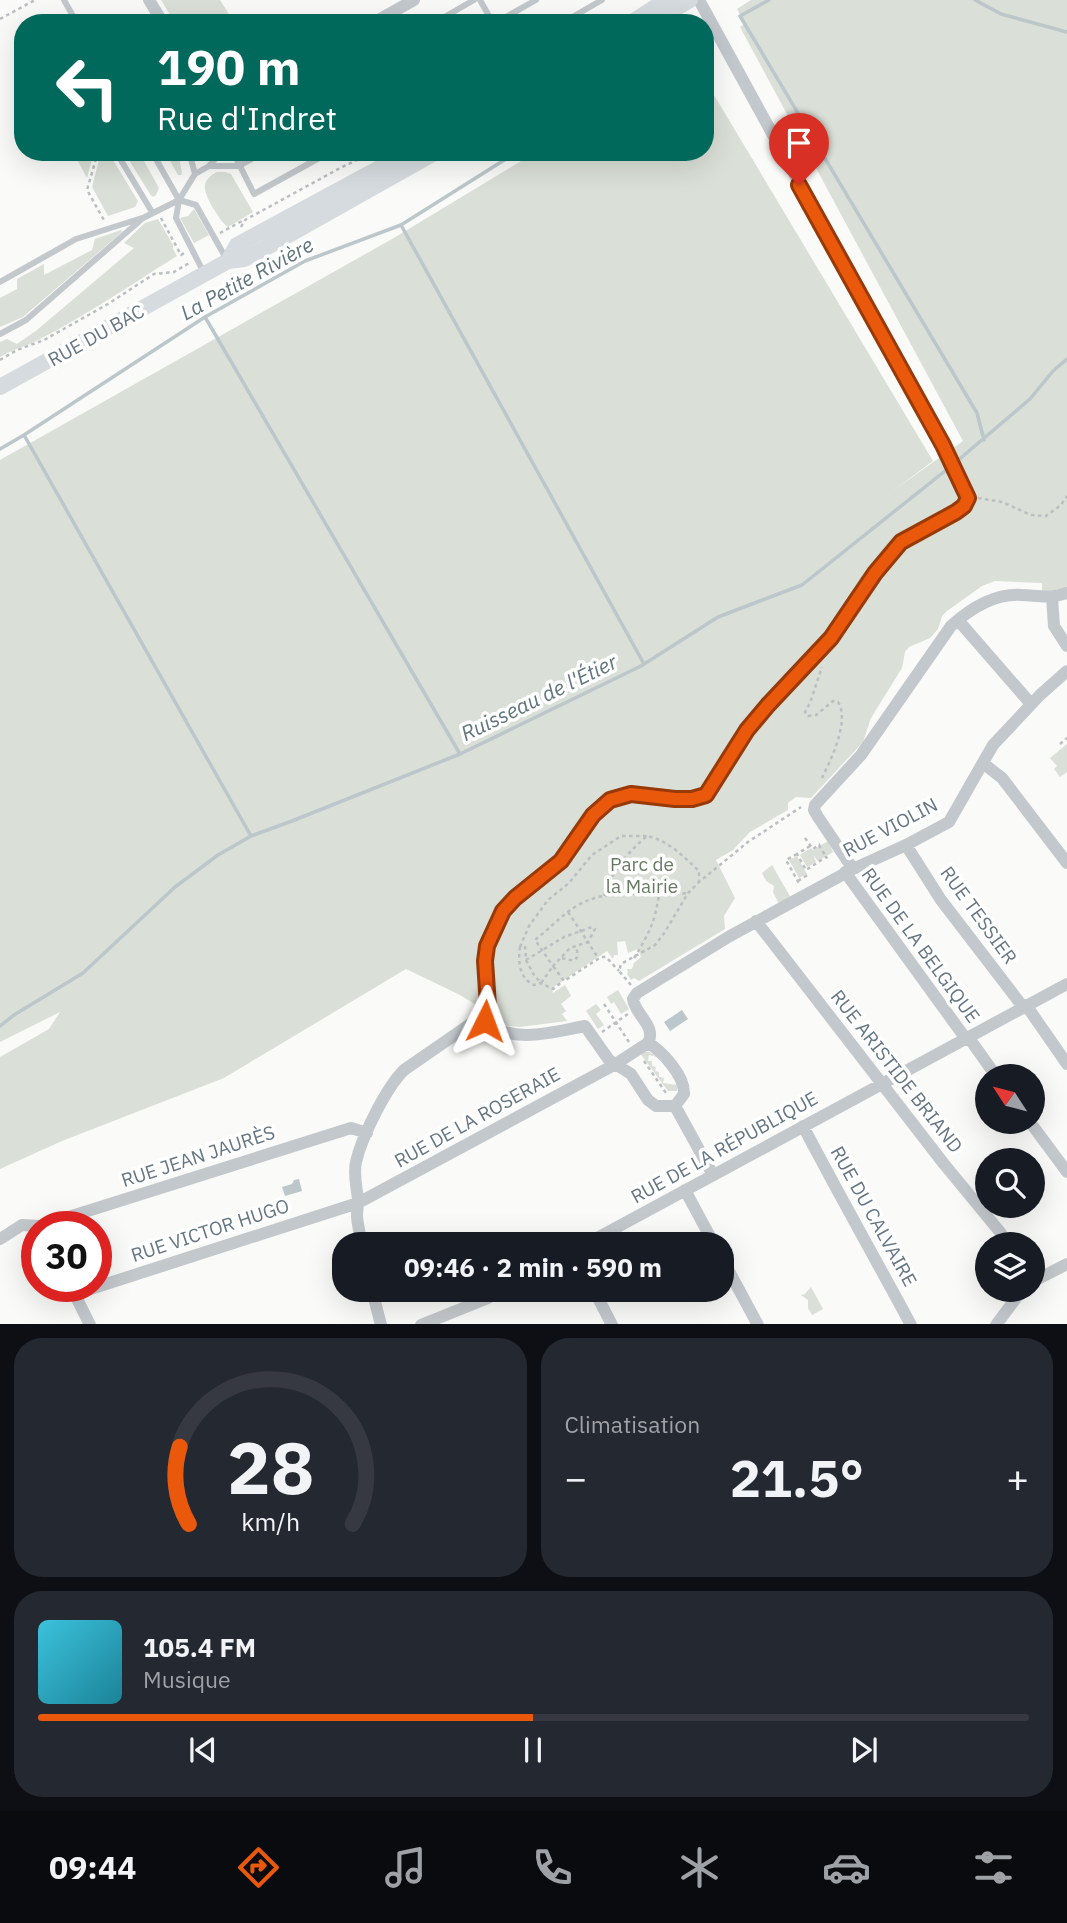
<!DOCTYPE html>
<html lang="fr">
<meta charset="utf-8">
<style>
:root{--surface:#171b24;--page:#242831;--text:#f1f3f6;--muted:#9ea1a6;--line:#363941;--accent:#ea580c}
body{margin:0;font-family:"IBM Plex Sans",sans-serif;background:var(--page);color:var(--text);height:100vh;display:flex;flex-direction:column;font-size:26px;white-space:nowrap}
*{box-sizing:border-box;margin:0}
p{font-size:23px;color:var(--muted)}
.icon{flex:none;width:38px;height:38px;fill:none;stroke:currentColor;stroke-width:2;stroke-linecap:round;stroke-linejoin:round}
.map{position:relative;height:1324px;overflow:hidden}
.drawer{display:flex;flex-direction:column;gap:14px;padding:14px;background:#0d0f14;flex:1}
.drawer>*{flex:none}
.top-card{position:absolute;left:14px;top:14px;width:700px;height:147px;border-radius:28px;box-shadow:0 7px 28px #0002;background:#00695c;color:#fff;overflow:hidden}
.needle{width:46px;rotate:306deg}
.buttons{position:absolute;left:975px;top:1064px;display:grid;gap:14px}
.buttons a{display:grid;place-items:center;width:70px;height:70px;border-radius:50%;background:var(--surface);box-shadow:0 7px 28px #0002;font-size:35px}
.speed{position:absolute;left:21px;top:1211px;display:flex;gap:14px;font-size:35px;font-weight:700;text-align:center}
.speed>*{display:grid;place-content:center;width:91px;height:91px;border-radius:50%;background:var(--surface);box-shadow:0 7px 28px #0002;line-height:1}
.speed .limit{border:10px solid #d22;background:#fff;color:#111}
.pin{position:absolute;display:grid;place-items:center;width:60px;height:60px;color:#fff;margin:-72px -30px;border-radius:50% 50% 50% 0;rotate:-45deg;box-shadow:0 0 7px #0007}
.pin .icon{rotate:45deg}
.me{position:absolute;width:77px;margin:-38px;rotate:3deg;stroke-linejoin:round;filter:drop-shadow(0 0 5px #0008)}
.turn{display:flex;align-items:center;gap:24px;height:147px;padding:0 28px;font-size:32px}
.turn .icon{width:91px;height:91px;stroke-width:2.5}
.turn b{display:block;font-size:49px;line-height:60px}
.big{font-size:52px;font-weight:800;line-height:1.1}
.drawer .tile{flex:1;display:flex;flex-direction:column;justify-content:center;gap:10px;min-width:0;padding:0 24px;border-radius:28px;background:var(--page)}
.drawer .dial{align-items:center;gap:0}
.dial svg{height:182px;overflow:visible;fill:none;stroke:var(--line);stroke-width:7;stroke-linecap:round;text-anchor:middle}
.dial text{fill:var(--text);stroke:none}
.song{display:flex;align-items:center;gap:21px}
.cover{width:84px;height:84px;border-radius:10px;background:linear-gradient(135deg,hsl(190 70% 55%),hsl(190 70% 35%))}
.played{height:7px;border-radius:4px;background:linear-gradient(90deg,var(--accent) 50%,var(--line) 50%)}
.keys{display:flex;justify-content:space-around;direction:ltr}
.heat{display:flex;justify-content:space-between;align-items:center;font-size:38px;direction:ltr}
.drawer .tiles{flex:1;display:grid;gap:14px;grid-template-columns:1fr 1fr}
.tile:last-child{grid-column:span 2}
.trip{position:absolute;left:332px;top:1232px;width:402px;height:70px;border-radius:28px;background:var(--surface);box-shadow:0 7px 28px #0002;font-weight:800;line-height:70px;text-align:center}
.dock{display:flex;height:112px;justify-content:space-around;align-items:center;background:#090b0e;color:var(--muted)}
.dock .icon{width:49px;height:49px}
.dock .current{color:var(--accent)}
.dock b{font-size:32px;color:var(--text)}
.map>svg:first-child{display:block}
.green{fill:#dadfd7}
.water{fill:#bbc7cb}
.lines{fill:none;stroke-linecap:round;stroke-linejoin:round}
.stream{stroke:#bbc7cb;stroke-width:3.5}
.path{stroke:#bbbfc2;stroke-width:2.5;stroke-dasharray:3.5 3.5;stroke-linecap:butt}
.service{stroke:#c3c8cc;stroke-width:6}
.minor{stroke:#c3c8cc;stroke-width:12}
.secondary{stroke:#d6dbdf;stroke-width:16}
.route-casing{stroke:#983908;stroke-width:18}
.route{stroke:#ea580c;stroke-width:12}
.labels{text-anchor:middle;stroke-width:7;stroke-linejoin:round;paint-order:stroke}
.street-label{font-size:19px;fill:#657683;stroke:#fff}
.park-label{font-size:19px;fill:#687a64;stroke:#fff}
.water-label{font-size:21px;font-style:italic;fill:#60757c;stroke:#fff}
</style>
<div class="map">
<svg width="1067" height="1325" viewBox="0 0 1067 1325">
<rect width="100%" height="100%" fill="#fafaf8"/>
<path class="green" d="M161 0H220L232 19 228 23H200L198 20 175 23Z
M751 0H1067V588L1042 592V583L995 581 982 586 947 611 942 616 938 629 930 638 909 647 905 652 902 668 871 718 863 742 811 798 796 797 788 803V810L750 832 733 850 716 860 735 898 724 916 725 929 639 981 634 978 631 980 627 974 628 972 627 969H632L634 963 641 957 638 949 628 953 625 941 617 942 618 955H614L613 959 607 951 552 988 553 993 565 985 571 996 561 1004 566 1011 562 1014 567 1021 520 1027 507 1026 499 1019 460 995 406 969 224 1078 62 1141 0 1169V1057L49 1029 60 1012 0 1042V460L392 239 536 152H705V80L933 461 894 490 963 441 740 27 745 24 737 9Z
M73 152H94L87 178Z
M101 152H108L138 201 135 207 108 216 92 187Z
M124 152H139L159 188 156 195 153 197 150 194Z
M165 152H178L182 173 181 175H178Z
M217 172H225L231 174 253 212 228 227C221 222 218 215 213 208 205 193 198 182 217 172Z
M194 209 209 235 194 243 180 218 188 216Z
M158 219 173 245V249L177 256C132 284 87 315 40 339 27 346 13 349 0 357V342L7 339 17 344 37 330 134 248 124 243 145 223Z
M121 230 122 232 23 317 0 327V298L17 289V279L44 264V275L92 250 95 239Z
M1067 744V772L1060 777 1054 769 1057 766 1050 758Z
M828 841 833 852 818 861 813 855 816 862 807 867 800 855 811 848 813 850Z
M797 856 807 874 799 878 789 860Z
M772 865 791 898 779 904 773 892 774 886 766 881 762 873Z
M618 990 629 1009 621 1014 614 1002 611 1004 607 997Z
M596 1004 601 1010 596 1014 604 1025 598 1029 586 1011Z
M644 1052H649L657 1057 649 1055 648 1061H652V1066L656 1067 655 1071 659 1072V1077L664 1078 663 1083 677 1085V1091H668L640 1053Z
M811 1287 823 1309 812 1315 808 1308V1300L801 1295 805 1294Z"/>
<path class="water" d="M682 1010 688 1019 670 1031 664 1022Z
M299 1179 302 1191 285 1196 282 1187 292 1184 294 1180Z"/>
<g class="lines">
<path class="stream" d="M769 0 740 16 977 413 984 440
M975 0 1001 14 1067 32
M401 225 644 664
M205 317 460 754
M24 435 251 836
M0 449 24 435 205 317 305 261 401 225 517 152
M956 462 1030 399 1053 371 1067 359
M0 1026 14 1015 83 973 175 887 218 855 251 836 292 821 460 754 641 666 718 617 802 585 950 467"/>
<path class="path" d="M0 19 35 0
M684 23 694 18
M98 152 87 190 105 222
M161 218 181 255 184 253
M241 227 245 220 342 167 374 152
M220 233 242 221
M0 360 17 350 44 340 108 304 154 274 174 272 191 262
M978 498 1002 502 1031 515 1046 516 1061 505 1067 496
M1060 744 1067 738
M822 778C831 760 850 720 838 702L833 701 816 715 808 716 805 712 810 703 822 667
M805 838 813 849 820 844
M819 845 826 857
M810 846 797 854 806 870 826 857 828 859
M797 854 786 860 800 885
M798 881 809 874
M604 896C611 872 628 852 647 836 668 840 684 857 699 871V882
M568 912 588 942 570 948 553 966 535 940C549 929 563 914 578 905 612 886 652 898 688 893
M525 946 526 960 564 937 592 927 595 929 588 942 598 958
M520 947 529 926 548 900 569 883 592 855 621 836H647
M520 947C518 962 519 978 534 985L541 983 553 989 563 981
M562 958 569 960H575L577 957V947
M634 958C649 934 655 922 659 894
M526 960 534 975 541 983 553 966 564 981 601 957H606L619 971
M631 985 619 971 621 964 655 945 665 932 688 893 699 882 748 842 801 807
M604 1004 629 1042
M602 1032 628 1014
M644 1061 666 1093"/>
<path class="service" d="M64 0 77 23
M480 0 493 23
M514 13 520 23
M434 23 474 0
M495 23 536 0
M562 23 602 0
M116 152 152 212
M152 152 179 200
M189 152 195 174
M233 152 254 194 330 152
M210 166H239L264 152
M204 273 176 218 179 200 195 174 209 166 221 152
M0 282 76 239 142 218
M0 334 26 320 143 218 179 200 196 205 227 260"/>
<path class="minor" d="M149 0 163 23
M373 23 414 0
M1052 597 1054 626 1067 646
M958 620 1031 704
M984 764 1002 778 1067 863
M906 845 941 900 1023 1007
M853 869 818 817 814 810 815 805 861 755 951 626C971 608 995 593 1022 595 1040 596 1049 599 1067 593
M845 872 966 1039
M756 921 944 1164 1000 1232 1008 1244
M1026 1005 1067 1064
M485 1021C491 996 481 971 487 946 490 935 496 921 503 912 517 891 542 879 559 862 576 845 590 811 610 800 625 792 642 796 658 798 674 799 690 800 706 795L747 730 768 705 831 638 875 573 901 542 956 512 965 506 968 498 943 445 699 0
M485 1021C512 1045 553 1032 585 1026L609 1060 631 1074 648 1100 656 1106H675L684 1094C685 1076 662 1051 648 1043
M969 1038 996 1076
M675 1106 713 1175
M1030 1122 1067 1172
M803 1126C838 1193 875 1258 911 1325
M685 1190 714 1244
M0 1239 22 1225 40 1226 351 1128 367 1133
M362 1244C360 1235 358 1226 357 1217 357 1211 358 1206 358 1200 357 1188 353 1175 356 1162 362 1136 386 1088 404 1070L472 1023 479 1021H485
M586 1244 1067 984
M723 1260 758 1325
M1032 1282 1067 1264
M71 1287 90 1325
M372 1290 381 1325
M594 1290 612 1325
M75 1294 358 1203 614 1065 648 1043C657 1026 635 1015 633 999L637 993 730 936 853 869 906 845 949 822 993 745 1040 695 1067 671
M421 1325 488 1298 503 1290
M996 1325 1022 1290"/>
<path class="secondary" d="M631 23 666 0
M652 23 690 0
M228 261 237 245 409 152
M0 387 228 261 244 259 262 250 436 152"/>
</g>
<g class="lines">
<g class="route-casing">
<path id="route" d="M485 1021 488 1006 485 961 487 946 503 911 515 898 561 861 593 815 610 800 631 794 675 799H692L706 795 747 730 768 705 831 638 875 573 901 542 956 512 964 506 968 498 943 445 799 185"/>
</g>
<use href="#route" class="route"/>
</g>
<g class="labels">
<g class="street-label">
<text transform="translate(96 335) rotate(-29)" y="7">RUE DU BAC</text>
<text transform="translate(890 827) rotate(-28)" y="7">RUE VIOLIN</text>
<text transform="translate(979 915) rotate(54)" y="7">RUE TESSIER</text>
<text transform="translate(921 945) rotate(54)" y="7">RUE DE LA BELGIQUE</text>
<text transform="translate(897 1071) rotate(52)" y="7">RUE ARISTIDE BRIAND</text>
<text transform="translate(477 1117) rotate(-29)" y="7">RUE DE LA ROSERAIE</text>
<text transform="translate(724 1147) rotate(-29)" y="7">RUE DE LA RÉPUBLIQUE</text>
<text transform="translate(198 1156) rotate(-18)" y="7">RUE JEAN JAURÈS</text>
<text transform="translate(874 1216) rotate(61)" y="7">RUE DU CALVAIRE</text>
<text transform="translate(210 1230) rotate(-18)" y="7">RUE VICTOR HUGO</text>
</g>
<g class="park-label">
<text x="642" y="871">Parc de<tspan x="642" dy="22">la Mairie</tspan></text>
</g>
<g class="water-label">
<text transform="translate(247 279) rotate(-29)" y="7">La Petite Rivière</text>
<text transform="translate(539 698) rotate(-26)" y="7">Ruisseau de l'Étier</text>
</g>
</g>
</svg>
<div class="buttons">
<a><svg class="needle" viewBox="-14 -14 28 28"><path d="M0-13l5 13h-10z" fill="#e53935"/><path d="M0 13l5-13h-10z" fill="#9ea1a6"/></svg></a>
<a><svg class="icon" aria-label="search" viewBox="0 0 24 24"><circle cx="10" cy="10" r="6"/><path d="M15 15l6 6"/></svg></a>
<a><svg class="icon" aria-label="layers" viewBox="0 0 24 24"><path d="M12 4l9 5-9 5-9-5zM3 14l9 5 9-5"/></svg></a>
</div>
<div class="speed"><div class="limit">30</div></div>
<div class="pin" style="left:799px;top:185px;background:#d93025"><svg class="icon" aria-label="arrive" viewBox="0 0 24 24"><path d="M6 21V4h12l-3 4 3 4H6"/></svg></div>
<svg class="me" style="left:485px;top:1021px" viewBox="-20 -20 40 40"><path d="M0-17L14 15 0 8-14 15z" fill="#ea580c" stroke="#fff" stroke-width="4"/></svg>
<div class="trip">09:46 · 2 min · 590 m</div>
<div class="top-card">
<div class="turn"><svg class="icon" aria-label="left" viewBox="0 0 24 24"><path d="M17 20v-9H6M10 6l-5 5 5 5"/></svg><div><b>190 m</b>Rue d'Indret</div></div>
</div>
</div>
<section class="drawer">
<div class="tiles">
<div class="tile dial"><svg viewBox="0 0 100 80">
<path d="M14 69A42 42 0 1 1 86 69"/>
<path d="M14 69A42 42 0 0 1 10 35" stroke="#ea580c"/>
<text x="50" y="56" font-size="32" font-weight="700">28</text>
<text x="50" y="72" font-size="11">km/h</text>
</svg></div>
<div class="tile"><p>Climatisation</p>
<div class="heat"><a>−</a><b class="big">21.5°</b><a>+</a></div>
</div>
<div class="tile">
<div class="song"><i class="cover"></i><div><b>105.4 FM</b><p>Musique</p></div></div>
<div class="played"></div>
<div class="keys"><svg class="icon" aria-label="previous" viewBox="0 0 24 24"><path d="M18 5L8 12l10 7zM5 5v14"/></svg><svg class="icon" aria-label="pause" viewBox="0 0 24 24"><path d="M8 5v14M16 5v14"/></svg><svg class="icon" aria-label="next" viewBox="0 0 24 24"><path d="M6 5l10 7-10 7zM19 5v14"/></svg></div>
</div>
</div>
</section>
<nav class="dock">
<b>09:44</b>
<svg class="icon current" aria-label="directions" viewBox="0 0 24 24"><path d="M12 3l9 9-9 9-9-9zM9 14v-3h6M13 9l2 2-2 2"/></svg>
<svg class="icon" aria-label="music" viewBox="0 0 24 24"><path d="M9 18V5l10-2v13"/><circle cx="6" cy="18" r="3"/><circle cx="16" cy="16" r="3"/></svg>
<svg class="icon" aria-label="phone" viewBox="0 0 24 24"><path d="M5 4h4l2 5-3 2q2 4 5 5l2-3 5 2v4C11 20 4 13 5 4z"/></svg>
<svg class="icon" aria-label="climate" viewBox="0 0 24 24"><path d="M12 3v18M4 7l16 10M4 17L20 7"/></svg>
<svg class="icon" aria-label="car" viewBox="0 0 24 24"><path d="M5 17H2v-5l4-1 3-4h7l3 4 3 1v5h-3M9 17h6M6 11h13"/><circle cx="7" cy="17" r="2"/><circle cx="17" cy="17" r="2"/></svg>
<svg class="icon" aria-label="filters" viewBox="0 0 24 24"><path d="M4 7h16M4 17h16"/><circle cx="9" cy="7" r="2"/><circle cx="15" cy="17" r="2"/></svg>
</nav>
